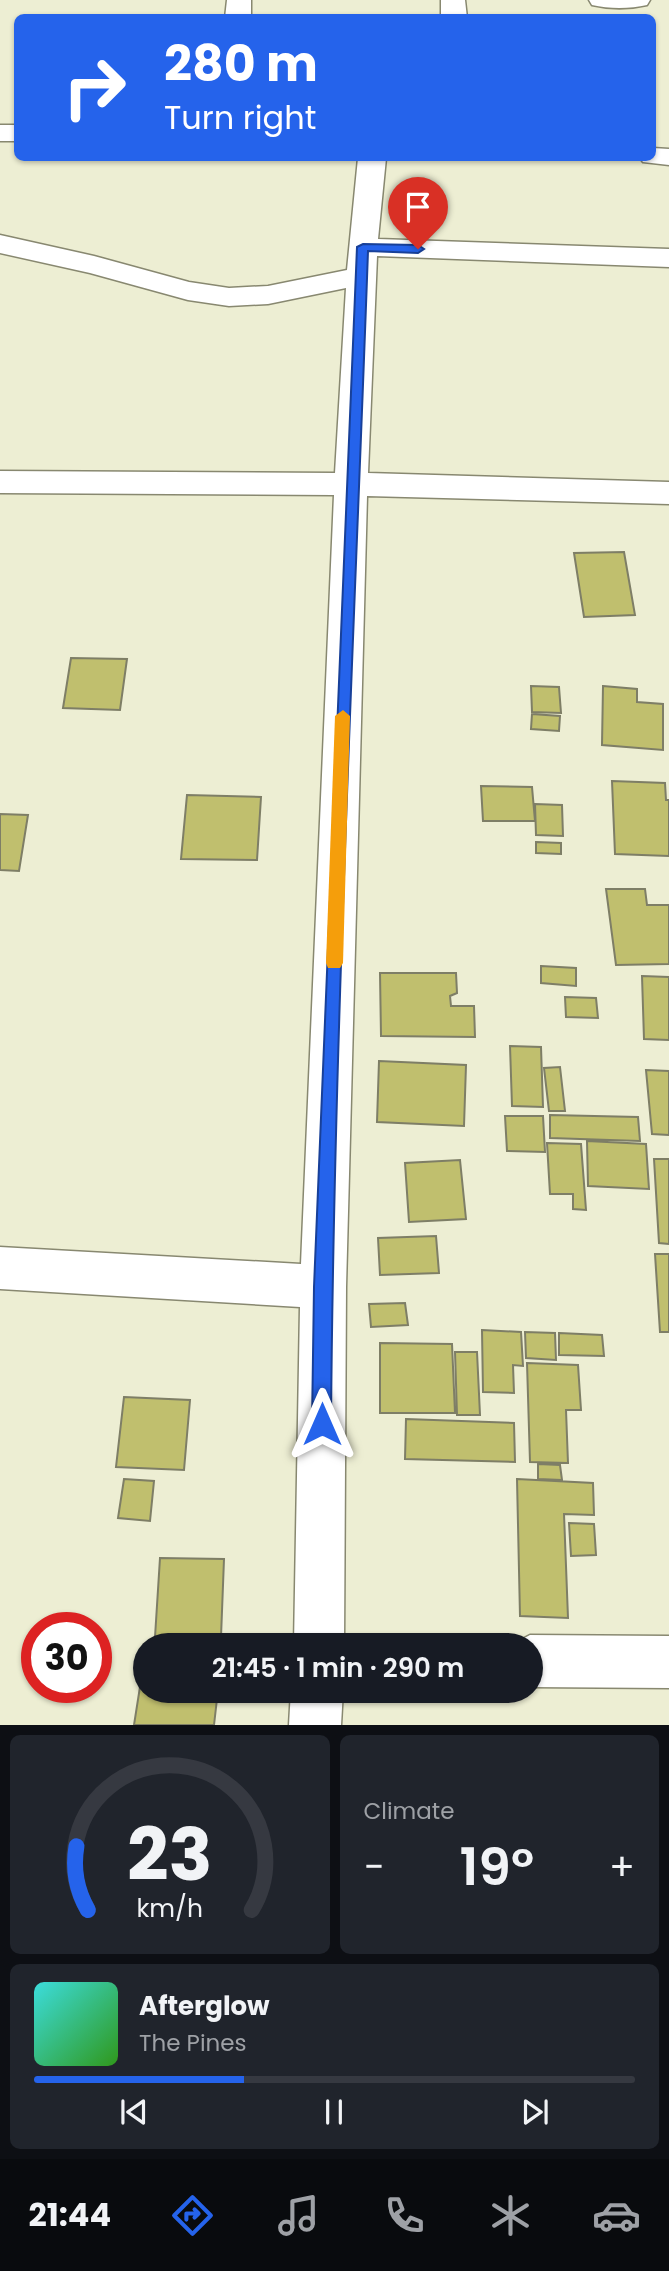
<!DOCTYPE html>
<meta charset="utf-8">
<style>
:root{--surface:#171b24;--page:#20242c;--text:#f1f3f6;--muted:#9ea1a6;--line:#363941;--accent:#2563eb}
body{margin:0;font-family:Poppins,sans-serif;background:var(--page);color:var(--text);height:100vh;display:flex;flex-direction:column;font-size:26px;white-space:nowrap}
*{box-sizing:border-box;margin:0}
p{font-size:23px;color:var(--muted)}
.icon{flex:none;width:38px;height:38px;fill:none;stroke:currentColor;stroke-width:2;stroke-linecap:round;stroke-linejoin:round}
.map{position:relative;height:1725px;overflow:hidden}
.details{display:flex;flex-direction:column;gap:10px;padding:10px;background:#0d0f14;flex:1}
.details>*{flex:none}
.banner{position:absolute;left:14px;top:14px;width:642px;height:147px;border-radius:10px;box-shadow:0 2px 5px #0004;background:#2563eb;color:#fff;overflow:hidden}
.speed{position:absolute;left:21px;top:1612px;display:flex;gap:14px;font-size:35px;font-weight:700;text-align:center}
.speed>*{display:grid;place-content:center;width:91px;height:91px;border-radius:50%;background:var(--surface);box-shadow:0 2px 5px #0004;line-height:1}
.speed .limit{border:10px solid #d22;background:#fff;color:#111}
.pin{position:absolute;display:grid;place-items:center;width:60px;height:60px;color:#fff;margin:-72px -30px;border-radius:50% 50% 50% 0;rotate:-45deg;box-shadow:0 0 7px #0007}
.pin .icon{rotate:45deg}
.me{position:absolute;width:77px;margin:-38px;rotate:0deg;stroke-linejoin:round;filter:drop-shadow(0 0 5px #0008)}
.turn{display:flex;align-items:center;gap:24px;height:147px;padding:0 35px;font-size:32px}
.turn .icon{width:91px;height:91px;stroke-width:2.5}
.turn b{display:block;font-size:49px;line-height:60px}
.big{font-size:52px;font-weight:600;line-height:1.1}
.details .widget{flex:1;display:flex;flex-direction:column;justify-content:center;gap:10px;min-width:0;padding:0 24px;border-radius:10px;background:var(--page)}
.details .dial{align-items:center;gap:0}
.dial svg{height:182px;overflow:visible;fill:none;stroke:var(--line);stroke-width:7;stroke-linecap:round;text-anchor:middle}
.dial text{fill:var(--text);stroke:none}
.song{display:flex;align-items:center;gap:21px}
.cover{width:84px;height:84px;border-radius:10px;background:linear-gradient(135deg,hsl(180 70% 55%),hsl(110 70% 35%))}
.played{height:7px;border-radius:4px;background:linear-gradient(90deg,var(--accent) 35%,var(--line) 35%)}
.keys{display:flex;justify-content:space-around;direction:ltr}
.heat{display:flex;justify-content:space-between;align-items:center;font-size:38px;direction:ltr}
.details .tiles{flex:1;display:grid;gap:10px;grid-template-columns:1fr 1fr}
.widget:last-child{grid-column:span 2}
.trip{position:absolute;left:133px;top:1633px;width:410px;height:70px;border-radius:35px;background:var(--surface);box-shadow:0 2px 5px #0004;font-weight:600;line-height:70px;text-align:center}
.tab-bar{display:flex;height:112px;justify-content:space-around;align-items:center;background:#090b0e;color:var(--muted)}
.tab-bar .icon{width:49px;height:49px}
.tab-bar .current{color:var(--accent)}
.tab-bar b{font-size:32px;color:var(--text)}
.map>svg:first-child{display:block}
.building{fill:#c0bf6e;stroke:#7e7e66;stroke-width:2}
.lines{fill:none;stroke-linecap:round;stroke-linejoin:round}
.minor-casing{stroke:#888870;stroke-width:3}
.minor{fill:#fff;fill-rule:evenodd}
.route{fill:#2563eb;stroke:#184099;stroke-width:2}
.slow{fill:#f59e0b}
</style>
<div class="map">
<svg width="669" height="1725" viewBox="0 0 669 1725">
<rect width="100%" height="100%" fill="#edeed3"/>
<path class="building" d="M624 552 635 615 584 617 574 553Z
M71 658 127 659 120 710 63 708Z
M531 686 559 687 561 713 532 712Z
M603 686 637 689V702L663 704V750L602 745Z
M532 714 560 716 559 731 531 729Z
M612 781 665 783 666 800H669V856L615 854Z
M481 786 532 787 535 821H483Z
M187 795 261 797 257 860 181 859Z
M535 804 562 805 563 836 536 835Z
M0 814 28 815 19 871 0 870Z
M536 842 561 843V854L536 853Z
M606 889H645L647 905H669V964L616 965Z
M541 966 576 968V986L541 983Z
M380 973H456L457 993 450 996 451 1006H474L475 1037 381 1036Z
M642 976 669 977V1040L644 1039Z
M565 997 596 998 598 1018 566 1017Z
M510 1046 541 1047 543 1107 512 1106Z
M379 1061 466 1065 464 1126 377 1122Z
M560 1067 565 1111H549L544 1068Z
M646 1070 669 1071V1135L652 1134Z
M550 1115 638 1117 640 1141 550 1138Z
M505 1116H543L545 1152 507 1151Z
M587 1141 646 1144 649 1189 588 1186Z
M547 1143 581 1144 586 1210 573 1209V1194H550Z
M654 1159H669V1244L659 1243Z
M460 1160 466 1219 409 1222 405 1163Z
M436 1236 439 1273 380 1275 378 1238Z
M655 1254H669V1332H660Z
M405 1303 408 1325 371 1327 369 1304Z
M482 1330 521 1332 523 1366 513 1365 514 1393 483 1392Z
M525 1332 555 1333 556 1360 526 1358Z
M559 1333 602 1335 604 1356 559 1355Z
M380 1343 452 1344 455 1413H380Z
M455 1352H477L480 1415H457Z
M527 1363 578 1365 581 1410H566L568 1463 530 1462Z
M124 1397 190 1400 184 1470 116 1467Z
M406 1419 514 1423 515 1462 405 1459Z
M538 1464 560 1465 562 1480 538 1479Z
M124 1479 154 1481 150 1521 118 1518Z
M517 1479 593 1483 594 1515 564 1514 568 1618 520 1616Z
M569 1523 594 1524 596 1555 571 1556Z
M160 1558 224 1559 221 1637H155Z
M142 1674 145 1675V1690H218L214 1725H134Z"/>
<g class="lines">
<g class="minor-casing">
<path id="minor" d="M227 0H251V18H225Z
M441 0H465L467 18H441Z
M589 0H650L647 5C630 9 609 9 592 5Z
M0 125H18V141H0Z
M653 148 669 149V165L643 162 640 158H653Z
M358 158H386L378 239 669 249V267L377 256 368 473 669 482V504L367 496 346 1287 344 1645H294L300 1307 0 1289V1247L301 1264 334 495 0 493V471L335 473 346 288 268 304 229 306 188 300 90 273 0 253V235L94 256 189 282 229 288 268 286 347 270Z
M530 1635 669 1636V1688L530 1687V1645H511Z
M291 1690H343L341 1725H289Z"/>
</g>
<use href="#minor" class="minor"/>
</g>
<path class="route" d="M363 244 418 245 424 249 418 253 368 251C354 642 334 1033 331 1424L329 1431 322 1434 315 1431 312 1424 314 1287 357 247Z"/>
<path class="slow" d="M343 710 350 716 343 963 340 968H328L326 963 335 716Z"/>
</svg>
<div class="speed"><div class="limit">30</div></div>
<div class="pin" style="left:418px;top:249px;background:#d93025"><svg class="icon" aria-label="arrive" viewBox="0 0 24 24"><path d="M6 21V4h12l-3 4 3 4H6"/></svg></div>
<svg class="me" style="left:322px;top:1424px" viewBox="-20 -20 40 40"><path d="M0-17L14 15 0 8-14 15z" fill="#2563eb" stroke="#fff" stroke-width="4"/></svg>
<div class="trip">21:45 · 1 min · 290 m</div>
<div class="banner">
<div class="turn"><svg class="icon" aria-label="right" viewBox="0 0 24 24"><path d="M7 20v-9h11M14 6l5 5-5 5"/></svg><div><b>280 m</b>Turn right</div></div>
</div>
</div>
<section class="details">
<div class="tiles">
<div class="widget dial"><svg viewBox="0 0 100 80">
<path d="M14 69A42 42 0 1 1 86 69"/>
<path d="M14 69A42 42 0 0 1 9 41" stroke="#2563eb"/>
<text x="50" y="56" font-size="32" font-weight="700">23</text>
<text x="50" y="72" font-size="11">km/h</text>
</svg></div>
<div class="widget"><p>Climate</p>
<div class="heat"><a>−</a><b class="big">19°</b><a>+</a></div>
</div>
<div class="widget">
<div class="song"><i class="cover"></i><div><b>Afterglow</b><p>The Pines</p></div></div>
<div class="played"></div>
<div class="keys"><svg class="icon" aria-label="previous" viewBox="0 0 24 24"><path d="M18 5L8 12l10 7zM5 5v14"/></svg><svg class="icon" aria-label="pause" viewBox="0 0 24 24"><path d="M8 5v14M16 5v14"/></svg><svg class="icon" aria-label="next" viewBox="0 0 24 24"><path d="M6 5l10 7-10 7zM19 5v14"/></svg></div>
</div>
</div>
</section>
<nav class="tab-bar">
<b>21:44</b>
<svg class="icon current" aria-label="directions" viewBox="0 0 24 24"><path d="M12 3l9 9-9 9-9-9zM9 14v-3h6M13 9l2 2-2 2"/></svg>
<svg class="icon" aria-label="music" viewBox="0 0 24 24"><path d="M9 18V5l10-2v13"/><circle cx="6" cy="18" r="3"/><circle cx="16" cy="16" r="3"/></svg>
<svg class="icon" aria-label="phone" viewBox="0 0 24 24"><path d="M5 4h4l2 5-3 2q2 4 5 5l2-3 5 2v4C11 20 4 13 5 4z"/></svg>
<svg class="icon" aria-label="climate" viewBox="0 0 24 24"><path d="M12 3v18M4 7l16 10M4 17L20 7"/></svg>
<svg class="icon" aria-label="car" viewBox="0 0 24 24"><path d="M5 17H2v-5l4-1 3-4h7l3 4 3 1v5h-3M9 17h6M6 11h13"/><circle cx="7" cy="17" r="2"/><circle cx="17" cy="17" r="2"/></svg>
</nav>
